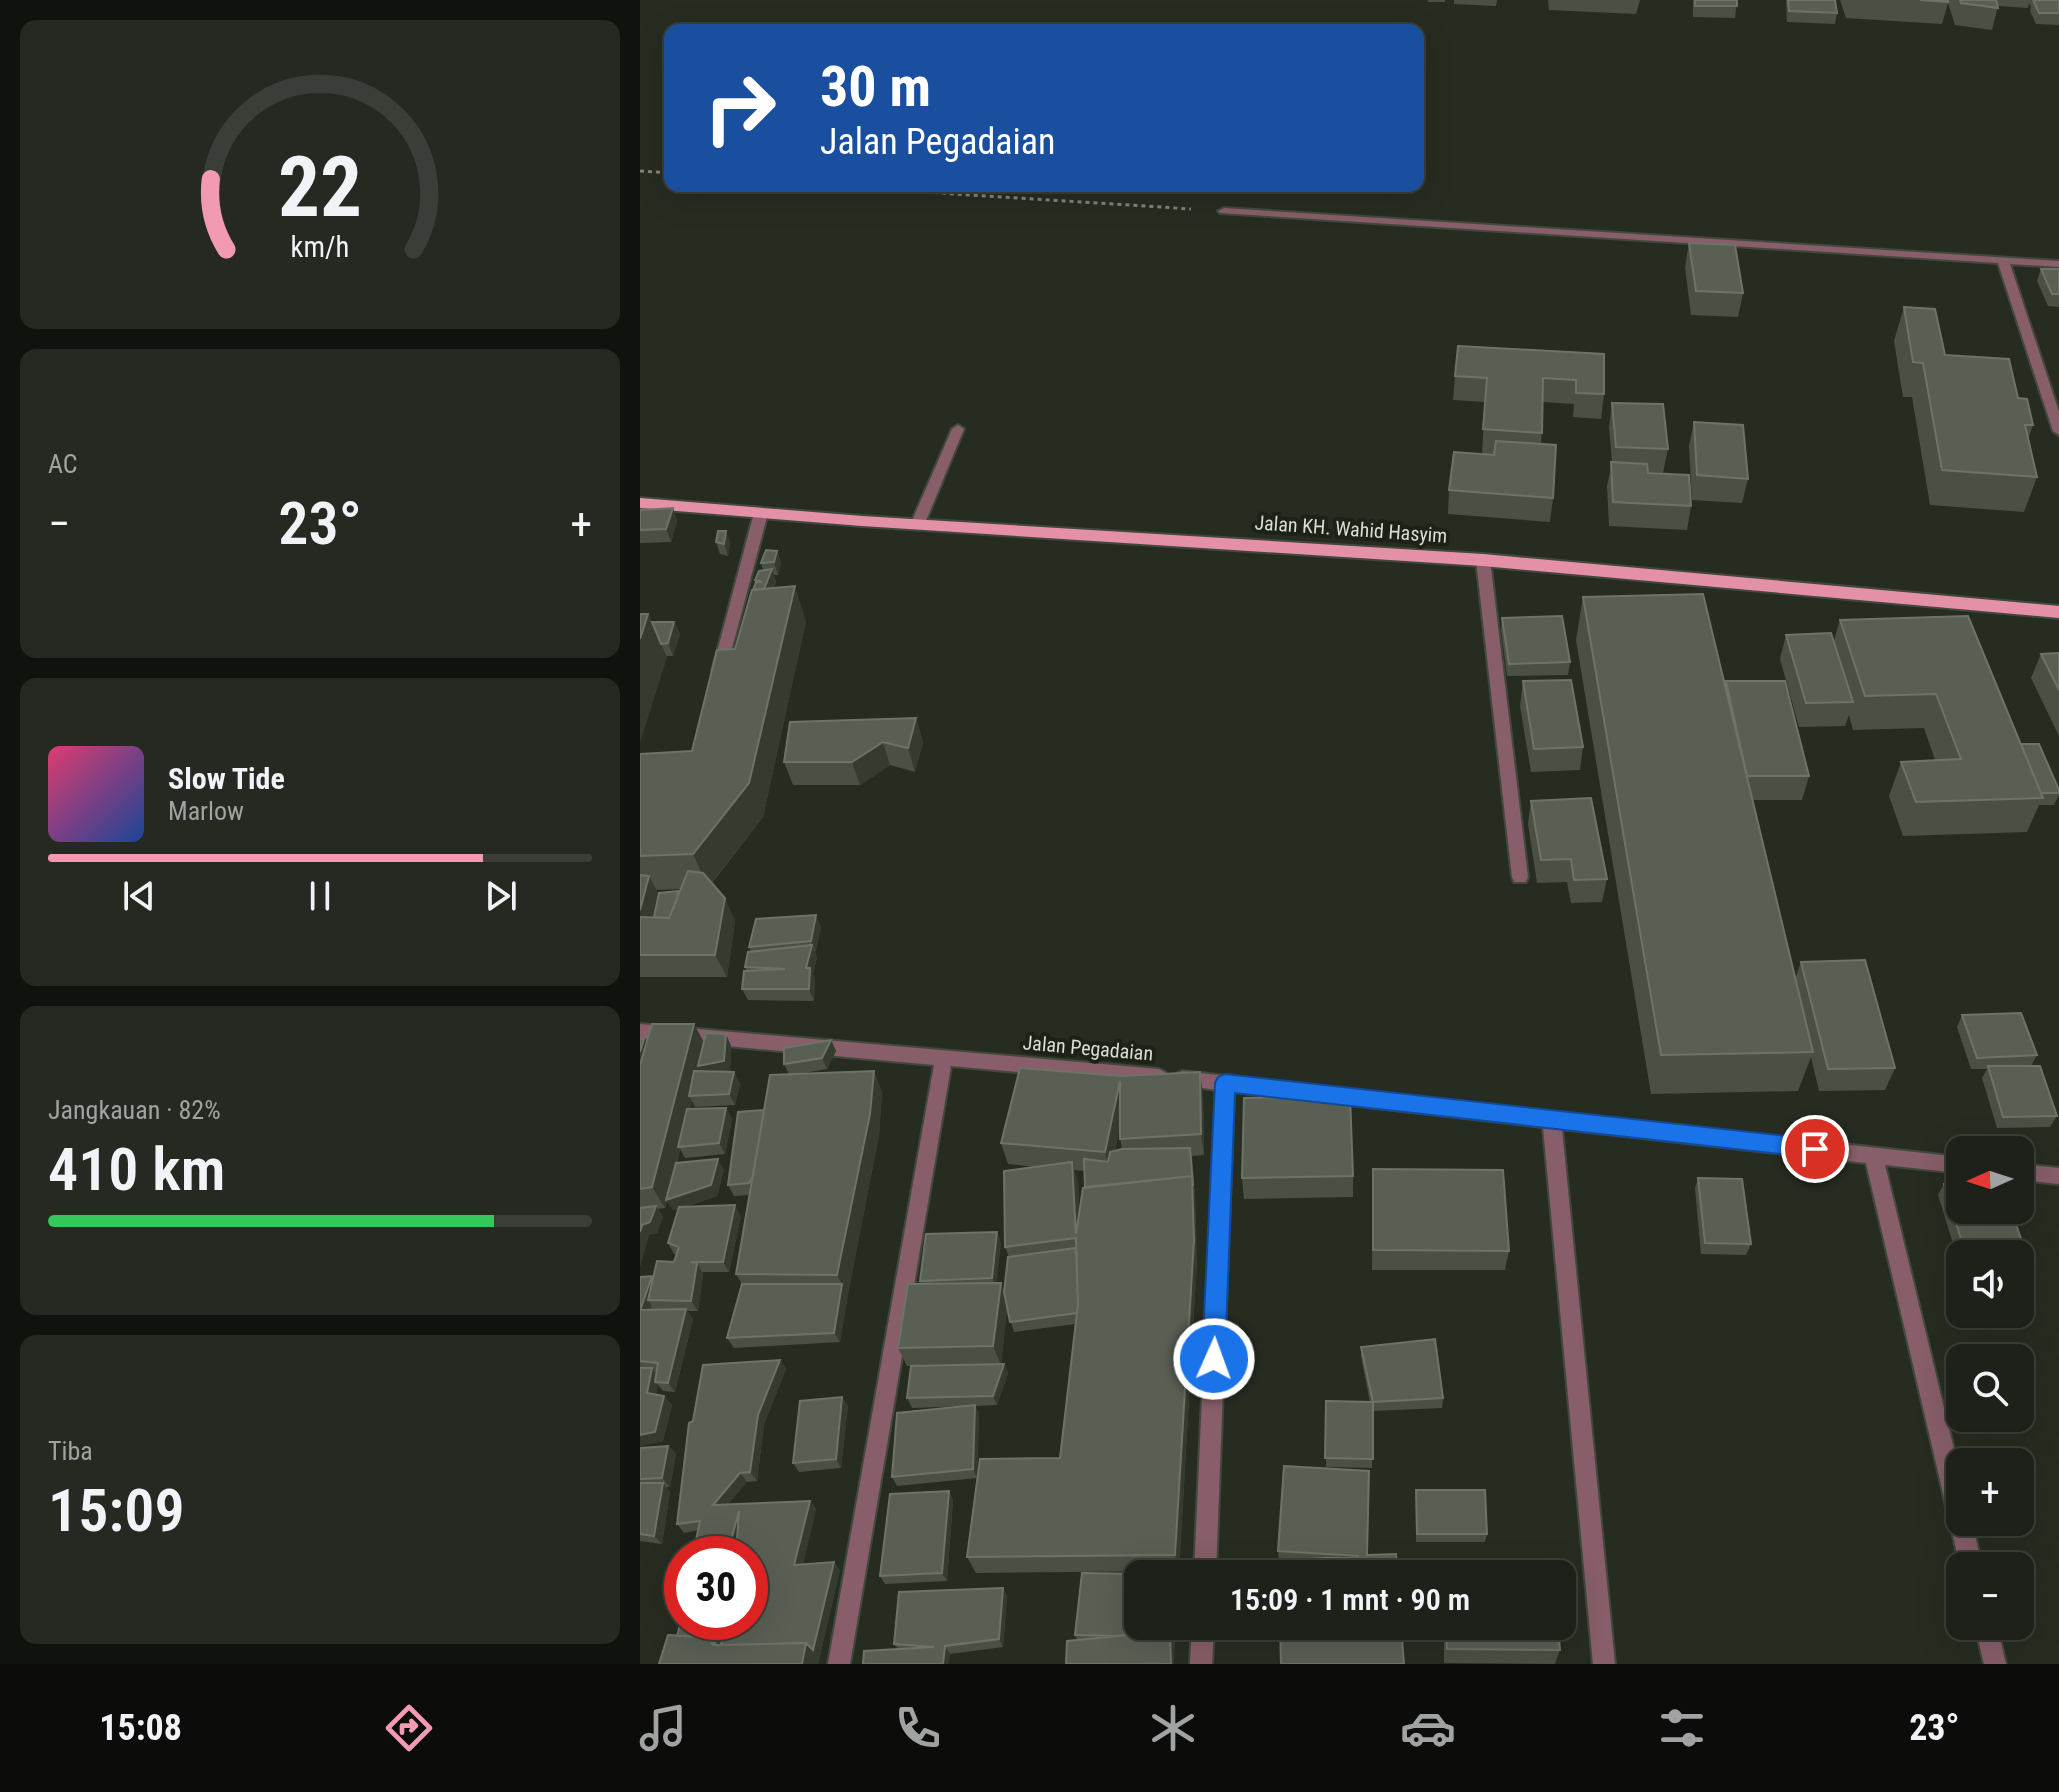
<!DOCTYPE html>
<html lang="id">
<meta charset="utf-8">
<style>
:root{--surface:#1d2119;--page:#252922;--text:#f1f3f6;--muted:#a0a3a2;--line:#3b3e38;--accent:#f19ab1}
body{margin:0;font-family:"Roboto Condensed",sans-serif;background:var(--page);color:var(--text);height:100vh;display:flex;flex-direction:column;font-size:30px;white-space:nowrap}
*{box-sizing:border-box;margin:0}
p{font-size:26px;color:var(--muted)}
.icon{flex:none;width:44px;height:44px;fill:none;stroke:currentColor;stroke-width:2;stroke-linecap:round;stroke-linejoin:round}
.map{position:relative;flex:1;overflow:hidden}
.details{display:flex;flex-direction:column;gap:20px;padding:20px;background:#10120e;width:640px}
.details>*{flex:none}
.guide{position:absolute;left:24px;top:24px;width:760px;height:168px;border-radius:16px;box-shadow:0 8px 32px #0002,0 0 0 2px var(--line);background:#1a4fa0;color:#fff;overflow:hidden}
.needle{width:52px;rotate:267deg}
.buttons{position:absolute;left:1306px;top:1136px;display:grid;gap:16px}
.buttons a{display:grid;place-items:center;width:88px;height:88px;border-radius:16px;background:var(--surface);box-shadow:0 8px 32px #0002,0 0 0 2px var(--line);font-size:40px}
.speed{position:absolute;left:24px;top:1536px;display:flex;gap:16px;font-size:40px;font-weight:700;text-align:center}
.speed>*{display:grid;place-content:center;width:104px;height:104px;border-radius:50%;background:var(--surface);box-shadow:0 8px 32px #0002,0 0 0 2px var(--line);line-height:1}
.speed .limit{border:12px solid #d22;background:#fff;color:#111}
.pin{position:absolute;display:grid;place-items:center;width:68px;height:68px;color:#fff;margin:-34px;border:4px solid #fff;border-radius:50%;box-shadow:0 2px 8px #0007}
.me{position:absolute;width:88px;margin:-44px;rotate:2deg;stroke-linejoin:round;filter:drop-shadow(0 0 6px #0008)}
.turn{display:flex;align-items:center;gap:28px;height:168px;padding:0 24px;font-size:36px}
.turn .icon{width:104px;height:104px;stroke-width:2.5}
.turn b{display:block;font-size:56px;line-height:68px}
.big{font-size:60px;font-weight:600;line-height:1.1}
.details .widget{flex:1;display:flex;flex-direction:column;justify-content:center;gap:12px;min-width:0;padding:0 28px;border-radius:16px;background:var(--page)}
.details .dial{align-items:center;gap:0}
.dial svg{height:208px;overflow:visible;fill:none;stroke:var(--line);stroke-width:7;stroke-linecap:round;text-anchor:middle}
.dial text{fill:var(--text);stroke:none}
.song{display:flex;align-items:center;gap:24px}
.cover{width:96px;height:96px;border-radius:12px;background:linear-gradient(135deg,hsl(340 70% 55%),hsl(220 70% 35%))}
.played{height:8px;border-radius:4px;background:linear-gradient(90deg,var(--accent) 80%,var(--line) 80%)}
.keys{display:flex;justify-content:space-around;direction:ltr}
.heat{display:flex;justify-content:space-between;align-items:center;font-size:44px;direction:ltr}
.charge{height:12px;border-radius:6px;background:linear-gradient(90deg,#34c759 82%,var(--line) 0)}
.trip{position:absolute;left:484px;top:1560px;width:452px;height:80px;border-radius:16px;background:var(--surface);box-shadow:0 8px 32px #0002,0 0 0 2px var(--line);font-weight:600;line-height:80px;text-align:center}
.dock{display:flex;height:128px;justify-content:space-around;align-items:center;background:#0c0d0a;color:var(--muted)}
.dock .icon{width:56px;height:56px}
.dock .on{color:var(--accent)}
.dock b{font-size:36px;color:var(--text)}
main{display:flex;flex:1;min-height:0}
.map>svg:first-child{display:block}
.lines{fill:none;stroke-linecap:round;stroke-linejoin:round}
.lane-casing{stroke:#43483e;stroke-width:4}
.street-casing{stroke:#43483e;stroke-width:4}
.primary-casing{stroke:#43483e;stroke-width:4}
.path{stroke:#7f847a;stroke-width:3;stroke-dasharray:4 4;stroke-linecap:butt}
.lane{fill:#875e69;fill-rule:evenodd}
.street{fill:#875e69;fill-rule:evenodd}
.primary{fill:#e491a7;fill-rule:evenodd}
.wall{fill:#4b5044;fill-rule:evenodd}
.shaded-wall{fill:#363b2f}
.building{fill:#5a5f54;stroke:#6e7368;stroke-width:2}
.route{fill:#1a73e8;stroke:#114b97;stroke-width:2}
.labels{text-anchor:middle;stroke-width:8;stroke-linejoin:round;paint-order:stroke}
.street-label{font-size:20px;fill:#d9ddd5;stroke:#1d2217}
</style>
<main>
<section class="details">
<div class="widget dial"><svg viewBox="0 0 100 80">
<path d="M14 69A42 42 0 1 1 86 69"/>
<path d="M14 69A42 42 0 0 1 8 42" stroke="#f19ab1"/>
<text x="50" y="56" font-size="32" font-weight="700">22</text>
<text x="50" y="72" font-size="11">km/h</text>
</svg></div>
<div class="widget"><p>AC</p>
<div class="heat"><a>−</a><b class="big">23°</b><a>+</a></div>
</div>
<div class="widget">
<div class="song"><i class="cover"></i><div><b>Slow Tide</b><p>Marlow</p></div></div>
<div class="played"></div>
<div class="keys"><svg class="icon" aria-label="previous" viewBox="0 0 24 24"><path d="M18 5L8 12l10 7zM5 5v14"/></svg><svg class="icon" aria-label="pause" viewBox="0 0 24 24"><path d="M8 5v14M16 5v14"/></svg><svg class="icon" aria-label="next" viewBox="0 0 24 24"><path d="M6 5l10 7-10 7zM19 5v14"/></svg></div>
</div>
<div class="widget"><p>Jangkauan · 82%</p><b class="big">410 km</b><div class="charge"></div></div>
<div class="widget"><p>Tiba</p><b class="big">15:09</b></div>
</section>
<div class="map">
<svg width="1419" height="1664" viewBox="0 0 1419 1664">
<rect width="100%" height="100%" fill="#272c21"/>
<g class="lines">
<g class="lane-casing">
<path id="lane" d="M318 425 324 429 285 523 283 526H273L271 523 312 429Z
M121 509 128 513 86 671 79 676 72 671 114 513Z"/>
</g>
<g class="street-casing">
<path id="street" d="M584 208 1419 261V267L1370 264 1419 412V435L1413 431 1358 263 580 213 578 211Z
M843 555 850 560 888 877 886 882H874L872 877 836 560Z
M0 1024 519 1069 525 1072 528 1077 525 1082 519 1085 311 1066 210 1664H188L294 1065 0 1038Z
M542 1071 1320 1157V1173L1245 1165 1320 1474V1522H1332L1342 1566H1320L1226 1163 922 1129 975 1664H953L903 1127 594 1092 576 1574H554L576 1090 536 1084 533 1079 536 1074Z
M1380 1164 1419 1168V1184L1380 1180Z
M552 1626H574L572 1664H550Z
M1335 1626H1357L1366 1664H1344Z"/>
</g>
<g class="primary-casing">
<path id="primary" d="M0 498 222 516 843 554 1419 606V618L843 566 222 526 0 508Z"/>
</g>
<path class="path" d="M0 171 30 173
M190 186 551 209"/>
<use href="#lane" class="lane"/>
<use href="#street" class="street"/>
<use href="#primary" class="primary"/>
</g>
<path class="wall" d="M788 0H805V2H788Z
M814 0H857L856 6 814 4Z
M908 0H1000L996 14 909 10Z
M1053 0H1097L1095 18 1053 17Z
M1146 0H1195L1197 13 1195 24 1147 22Z
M1200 0H1419V25L1396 24 1390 11 1391 7 1389 3 1388 8 1358 6 1352 30 1315 25 1308 3 1302 24 1206 18Z
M1049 243 1103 293 1098 317 1051 315 1045 267Z
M1401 269H1419V307L1408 306 1397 281Z
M1264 307 1305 355 1378 398 1393 425 1388 439 1397 477 1384 512 1290 505 1272 397H1263L1254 341Z
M964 354V394L961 419 933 417 934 404 903 402 901 444 913 498 910 522 808 514 809 490 842 454 845 402 813 400 815 376Z
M972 403 1028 449 1023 473 1008 472 1051 506 1047 530 969 526 967 486 972 462 969 427Z
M1054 422 1108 479 1102 503 1052 500 1049 446Z
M33 508 37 521 31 542 0 543V510Z
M86 531 90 543 88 556 80 554 76 542Z
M137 551 141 563 138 575H134L136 582 134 588 166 621 123 817 72 883 95 921 87 977H0V754L52 751 95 649 116 582 115 580 123 570 121 563ZM41 889 39 893 19 896 16 890Z
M943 597 1085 685 1086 681 1169 776 1162 800H1112L1155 979 1161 962 1255 1068 1245 1090 1179 1091 1171 1057 1158 1091 1011 1094 936 640Z
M0 614H8L12 622H34L40 634 33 656H27L0 742Z
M862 618 930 662 928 675 867 676 861 630Z
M1200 620 1381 744 1419 790V795L1414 805H1399L1387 832 1263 836 1249 796 1261 762 1295 760 1284 728 1213 730 1209 715 1205 726 1159 727 1140 659 1146 635 1194 640Z
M1419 653V736L1391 678 1401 654Z
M883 681 943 747 940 770 891 772 880 706Z
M276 718 283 742 275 772 250 765 220 785H153L144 762Z
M891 801 967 879 962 902 931 903 927 882 897 883 888 824Z
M181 927 175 953 177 957 173 974 175 979 174 1001 108 1000 102 989 107 971 105 967 111 952 109 947Z
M1322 1015 1397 1055 1391 1066 1417 1116 1410 1127 1357 1128 1342 1078 1347 1069H1331L1317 1027Z
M0 1039H4L7 1043 64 1041 91 1046 90 1072H94L100 1084 95 1105 55 1107 52 1101 50 1109 86 1108 92 1119 85 1154 45 1158 40 1149 37 1163 84 1170 77 1196 44 1207 101 1216 89 1272H62L63 1274 58 1311H47L53 1319 35 1392 23 1391 18 1385 16 1395 24 1396 32 1405 23 1441 0 1446V1277H13L34 1262 37 1254H34L28 1243 38 1209 33 1210 27 1201 25 1208 18 1209 23 1217 17 1233 9 1235 0 1266Z
M191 1040 196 1051 187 1069 159 1074 234 1071 242 1093 239 1135 208 1294 200 1342 94 1348 87 1338 102 1284 96 1274 110 1195 94 1196 88 1185 124 1110 149 1074 144 1064Z
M563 1094 564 1155 552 1156 555 1196 557 1260 539 1571 336 1573 327 1557 420 1458 435 1324 374 1332 367 1308 361 1364H364L368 1373 357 1405 335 1406 339 1414 337 1478 257 1486 252 1477 323 1406 272 1408 267 1398 278 1366H267L258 1348 281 1284 280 1281 361 1242 356 1283 364 1292 369 1257 365 1247 396 1167 368 1164 361 1143ZM480 1124V1139L482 1149 475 1151ZM434 1170 444 1171 445 1187 439 1212 438 1183Z
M733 1169 869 1251 865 1270H732Z
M713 1176V1197L604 1199 602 1178Z
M1058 1178 1111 1244 1106 1255 1061 1254 1055 1188Z
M1304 1184 1385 1250 1380 1256V1254H1320L1319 1263 1298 1195Z
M721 1347 803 1398 802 1408 733 1411 732 1468 686 1467V1401L730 1402 721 1357Z
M140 1360 146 1369 124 1424 117 1481 107 1482 87 1505 170 1501 176 1509 163 1564 200 1570 178 1664 37 1636 110 1622V1554H58L54 1550 58 1530 44 1533 37 1524Z
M202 1397 208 1406 201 1468 159 1472 153 1463Z
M28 1446 36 1454 30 1487H26L30 1492 22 1544 0 1541V1448Z
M776 1490 847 1534 845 1542H776Z
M309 1491 313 1500 307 1581 245 1584 240 1576Z
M638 1551 727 1555 639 1561Z
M367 1596 363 1647 310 1654 258 1649 254 1644Z
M498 1626H535L534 1664H426L437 1640 435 1635Z
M804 1626H918L920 1650 915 1664 804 1663Z"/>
<path class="shaded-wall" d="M33 508 37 521 31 542 26 529Z
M86 531 90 543 88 556 84 544Z
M137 551 141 563 138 575 134 562Z
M132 569 136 582 132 595 120 597Z
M155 586 166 621 123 817 68 887 53 854Z
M8 614 27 657 0 742V639Z
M34 622 40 634 33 656 28 643Z
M276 718 283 742 275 772 268 748Z
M243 742 250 765 220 785 212 762Z
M9 876 21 899 38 891 44 903 14 928 0 920V910Z
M85 898 95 921 87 977 75 955Z
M176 915 181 927 176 952 171 941Z
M172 945 177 957 173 974 175 979 174 1001 169 989 166 968Z
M54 1024 66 1046 86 1034 91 1046 90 1072 64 1077 60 1070 54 1095 49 1096 52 1101 41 1147H38L40 1149 27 1200 78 1159 84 1170 77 1196 33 1210 27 1201 25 1208 12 1187Z
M4 1039 11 1050 0 1084V1052Z
M191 1040 196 1051 187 1069 182 1058Z
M234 1071 242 1093 239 1135 208 1294 200 1342 194 1333 202 1284 197 1275Z
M94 1072 100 1084 95 1105 89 1094Z
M560 1072 563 1094 564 1155 561 1134Z
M480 1081 485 1102 470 1173 465 1152Z
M86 1108 92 1119 85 1154 79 1143Z
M550 1148 555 1196 557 1260 539 1571 535 1555 552 1176Z
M432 1162 438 1183 442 1254 436 1234Z
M95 1205 101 1216 89 1272 83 1262Z
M16 1206 23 1217 17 1233 9 1235 0 1266V1232L2 1225Z
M357 1232 361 1242 356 1288 352 1278Z
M57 1263 63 1274 58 1311 51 1301Z
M12 1276 20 1286 8 1300 12 1306 8 1318 1 1308Z
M361 1283 368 1302 361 1365 353 1346Z
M46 1309 53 1319 35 1392 28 1383Z
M140 1360 146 1369 124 1424 117 1481 110 1472 118 1415Z
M364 1364 368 1373 357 1405 353 1396Z
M12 1368 20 1378 15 1382 18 1385 15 1403 7 1393Z
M24 1396 32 1405 23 1441 0 1446V1435Z
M202 1397 208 1406 201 1468 196 1459Z
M335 1405 339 1414 337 1478 333 1469Z
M28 1446 36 1454 30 1487 22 1478Z
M100 1473 107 1482 80 1514 73 1505Z
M23 1483 30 1492 22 1544 14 1536Z
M309 1491 313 1500 307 1581 302 1573Z
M170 1501 176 1509 161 1573 154 1565Z
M99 1511 97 1554H95L89 1548Z
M194 1562 200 1570 178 1664H162L166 1643Z
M363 1588 367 1596 363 1647 359 1639Z
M81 1622H90L82 1651 73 1645 68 1637Z
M533 1626H535L534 1664H531L530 1631Z
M305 1646 310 1654 309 1664H303Z"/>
<path class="building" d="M1055 0H1097V6H1055Z
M1148 0H1195L1197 13 1149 11Z
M1280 0H1308V2Z
M1320 0H1356L1358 8 1321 3Z
M1393 0H1419V13H1399Z
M1049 243 1095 245 1103 293 1056 291Z
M1401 269H1419V294H1412Z
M1264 307 1295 309 1305 355 1369 359 1378 398 1387 399 1393 425H1385L1397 477 1302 470 1283 363 1273 362Z
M818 346 964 354V394L936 393V380L903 378 902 433 843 429 847 378 815 376Z
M972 403 1023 404 1028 449 976 447Z
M1054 422 1103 425 1108 479 1057 475Z
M856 441 916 445 913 498 809 490 814 452 854 455Z
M971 462 1007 464 1008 473 1049 475 1051 506 973 502Z
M33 508 26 529 0 530V510Z
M78 531H86L84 544 76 542Z
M126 550 137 551 134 562 121 563Z
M132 569 124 589 113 590 116 582H122L115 580 119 571Z
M155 586 109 783 53 854 0 856V754L52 751 77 650 95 649 112 590Z
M1063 594 1173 1052 1021 1055 943 597Z
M0 614H8L0 639Z
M922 616 930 662 869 664 862 618Z
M1328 616 1403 798 1276 802 1261 762 1321 759 1296 694 1225 696 1200 620Z
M12 622H34L28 643 21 644Z
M1191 633 1213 702 1166 703 1146 635Z
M1419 653V690L1401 654Z
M931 680 943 747 894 749 883 681Z
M1086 681H1145L1169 776H1107Z
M276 718 268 748 243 742 212 762H144L150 722Z
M1381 744H1399L1419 790V793H1401Z
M951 798 967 879 934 880 931 859 901 860 891 801Z
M48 871 63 873 85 898 75 955H0V917L29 918Z
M0 875 9 876 0 910Z
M38 891 37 900 29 918 14 917 19 893Z
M176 915 171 941 109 947 116 919Z
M172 945 166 968H170L169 989H102L104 971 145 969 105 967 108 952Z
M1225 960 1255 1068 1188 1069 1161 962Z
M1381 1013 1397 1055 1337 1058 1322 1015Z
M12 1024H54L12 1187 0 1189V1065Z
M66 1033 86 1034 84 1061 58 1066Z
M0 1039H4L0 1052Z
M191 1040 182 1058 144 1064V1048Z
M1348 1066H1400L1417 1116 1363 1117Z
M380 1068 481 1076 560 1072 561 1134 480 1139V1081L465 1152 361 1143Z
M54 1071 94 1072 89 1094 49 1096Z
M234 1071 230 1114 197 1275 96 1274 130 1075Z
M710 1096 713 1176 602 1178 604 1098Z
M86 1108 79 1143 38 1147 47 1109Z
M124 1110 113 1176 109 1183 88 1185 98 1112Z
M550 1148 553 1186 552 1176 445 1187 444 1159 468 1162 470 1152 482 1149Z
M78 1159 71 1185 26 1200 36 1163Z
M432 1162 436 1234 443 1188 552 1176 554 1240 535 1555 327 1557 340 1459 420 1458 438 1304 436 1238 365 1247 364 1171Z
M733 1169 863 1170 869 1251 733 1250Z
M1058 1178 1102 1179 1111 1244 1065 1243Z
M1304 1184H1320V1210H1371L1385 1250 1325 1252Z
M95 1205 83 1262H51L57 1263 51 1301 8 1300 17 1261 34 1262 39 1247 28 1243 39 1207Z
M16 1206 10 1222 2 1225 0 1232V1208Z
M357 1232 352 1278 280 1281 286 1234Z
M436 1248 438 1304 437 1313 370 1322 364 1292 368 1257Z
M12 1276 1 1308H0V1277Z
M361 1283 353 1346 258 1348 268 1284Z
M102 1284H202L194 1333 87 1338Z
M46 1309 28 1383 15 1382 18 1363 0 1361V1310Z
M795 1339 803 1398 733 1402 721 1347Z
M140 1360 118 1415 110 1472 100 1473 73 1505 170 1501 154 1565 194 1562 173 1650 166 1643 81 1645 85 1622H110V1554H96L99 1511 89 1548 54 1550 60 1521 37 1524 49 1423 53 1421 63 1365Z
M364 1364 353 1396 267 1398 271 1366Z
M0 1368H12L7 1393 24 1396 15 1432 0 1435Z
M202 1397 196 1459 153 1463 160 1401Z
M686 1401 733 1402V1459L685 1458Z
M335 1405 333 1469 252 1477 257 1413Z
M28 1446 22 1478 0 1479V1448Z
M644 1466 729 1471 727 1555 756 1554 757 1574H638V1561L719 1556 638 1551Z
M0 1483H23L14 1536 0 1534Z
M776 1490H845L847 1534H777Z
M309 1491 302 1573 240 1576 250 1494Z
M805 1569 914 1570V1574H805Z
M442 1573 509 1574H498V1626H533L532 1638 530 1631 475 1636 435 1635Z
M363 1588 359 1639 305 1646 303 1664H223L224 1651 294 1647 254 1644 259 1592Z
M42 1618V1622H81L75 1644 68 1637 37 1636Z
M640 1626H761L764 1664H641Z
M806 1626H918L920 1650 807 1649Z
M530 1631 531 1664H426L427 1641Z
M28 1635 68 1637 73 1645 166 1643 162 1664H19Z"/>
<path class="route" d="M585 1074 1175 1139 1182 1142 1186 1149 1182 1155 1175 1158 595 1093 585 1359 582 1367 574 1370 566 1367 562 1359 575 1083 578 1077Z"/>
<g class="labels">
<g class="street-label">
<text transform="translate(711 529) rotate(4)" y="7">Jalan KH. Wahid Hasyim</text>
<text transform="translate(448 1048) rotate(5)" y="7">Jalan Pegadaian</text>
</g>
</g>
</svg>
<div class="buttons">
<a><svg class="needle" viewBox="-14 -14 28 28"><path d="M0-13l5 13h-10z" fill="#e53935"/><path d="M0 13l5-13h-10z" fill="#a0a3a2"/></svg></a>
<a><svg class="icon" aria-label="sound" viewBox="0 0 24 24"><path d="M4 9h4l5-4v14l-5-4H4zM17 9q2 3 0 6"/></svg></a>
<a><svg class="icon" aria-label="search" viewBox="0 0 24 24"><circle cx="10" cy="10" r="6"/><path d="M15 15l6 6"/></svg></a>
<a>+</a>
<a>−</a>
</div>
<div class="speed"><div class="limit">30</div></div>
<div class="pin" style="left:1175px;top:1149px;background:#d93025"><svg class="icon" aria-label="arrive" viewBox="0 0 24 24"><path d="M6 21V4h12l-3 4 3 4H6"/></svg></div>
<svg class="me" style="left:574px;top:1359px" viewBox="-20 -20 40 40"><circle r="17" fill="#1a73e8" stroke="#fff" stroke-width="3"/><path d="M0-11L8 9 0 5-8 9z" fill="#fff"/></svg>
<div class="trip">15:09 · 1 mnt · 90 m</div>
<div class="guide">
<div class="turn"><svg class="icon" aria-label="right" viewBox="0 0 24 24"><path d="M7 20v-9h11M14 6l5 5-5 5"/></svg><div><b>30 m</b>Jalan Pegadaian</div></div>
</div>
</div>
</main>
<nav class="dock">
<b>15:08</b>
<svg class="icon on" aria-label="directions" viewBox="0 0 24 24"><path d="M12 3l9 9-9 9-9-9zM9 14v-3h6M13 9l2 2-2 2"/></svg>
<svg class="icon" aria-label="music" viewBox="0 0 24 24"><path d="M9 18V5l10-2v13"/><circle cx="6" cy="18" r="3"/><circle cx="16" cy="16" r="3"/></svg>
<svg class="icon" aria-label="phone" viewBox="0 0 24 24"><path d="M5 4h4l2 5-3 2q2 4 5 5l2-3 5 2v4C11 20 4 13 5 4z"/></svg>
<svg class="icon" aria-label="climate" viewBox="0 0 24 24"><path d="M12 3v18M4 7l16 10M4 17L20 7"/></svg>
<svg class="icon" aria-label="car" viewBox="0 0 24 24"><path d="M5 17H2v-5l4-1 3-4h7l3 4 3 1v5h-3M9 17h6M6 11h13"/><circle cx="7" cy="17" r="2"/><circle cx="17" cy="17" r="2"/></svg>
<svg class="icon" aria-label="filters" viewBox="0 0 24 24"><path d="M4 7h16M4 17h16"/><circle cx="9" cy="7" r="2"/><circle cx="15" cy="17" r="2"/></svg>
<b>23°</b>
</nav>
